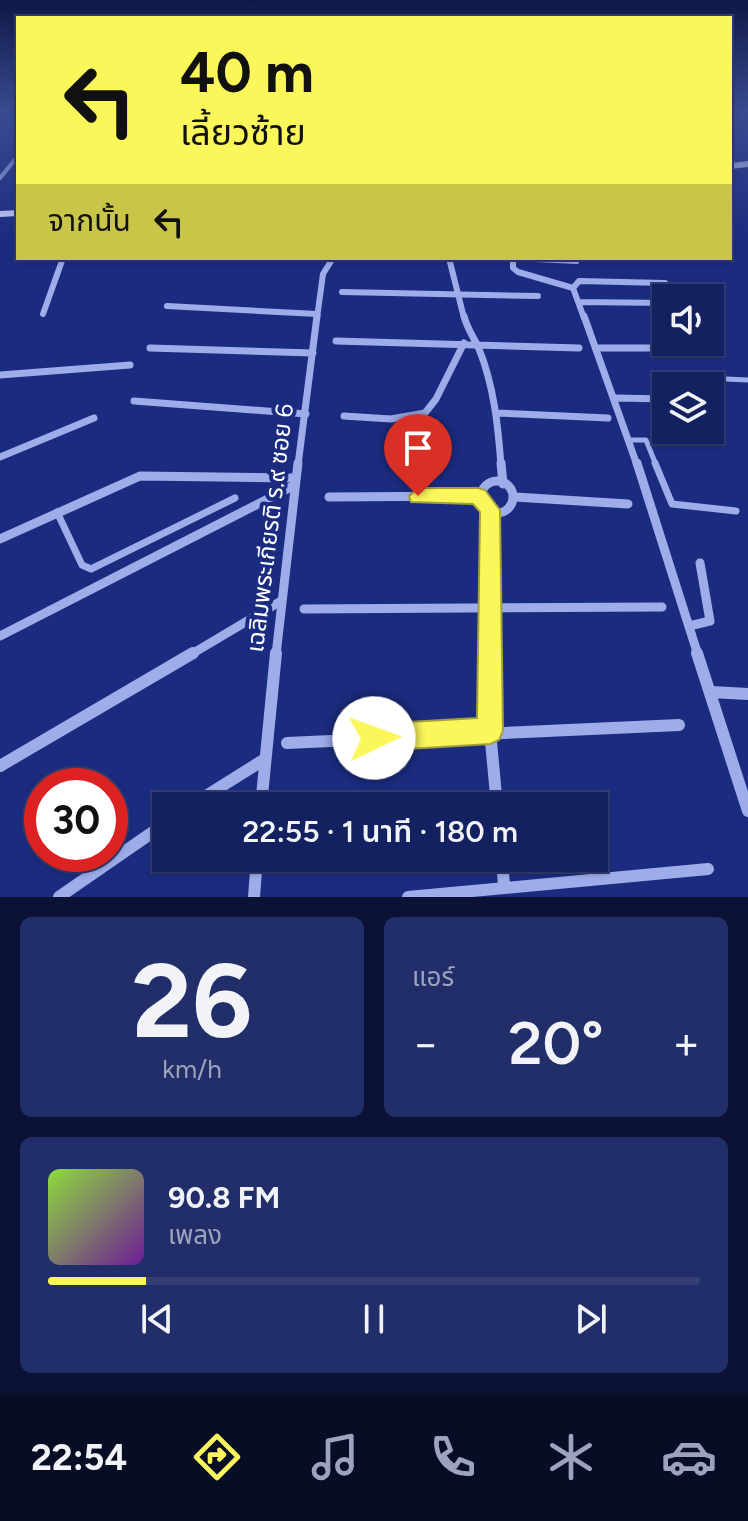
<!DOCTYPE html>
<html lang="th">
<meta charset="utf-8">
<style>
:root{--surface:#142160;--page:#212e69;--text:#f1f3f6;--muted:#9da3bd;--line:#333e75;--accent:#fbf75b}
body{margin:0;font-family:Figtree,"Noto Sans Thai",sans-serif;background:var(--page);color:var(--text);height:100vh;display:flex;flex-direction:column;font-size:30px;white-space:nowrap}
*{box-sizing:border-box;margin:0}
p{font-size:26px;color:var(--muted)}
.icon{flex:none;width:44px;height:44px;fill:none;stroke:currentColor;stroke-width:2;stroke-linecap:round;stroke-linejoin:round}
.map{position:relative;height:897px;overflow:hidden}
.side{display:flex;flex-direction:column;gap:20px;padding:20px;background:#0b1235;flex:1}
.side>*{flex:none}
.hud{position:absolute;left:16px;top:16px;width:716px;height:244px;border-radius:0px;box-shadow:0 2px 6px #0004,0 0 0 2px var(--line);background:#fbf75b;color:#111;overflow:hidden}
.fabs{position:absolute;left:652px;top:284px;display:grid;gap:16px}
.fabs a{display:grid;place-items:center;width:72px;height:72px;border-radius:0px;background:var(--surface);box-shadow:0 2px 6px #0004,0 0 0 2px var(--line);font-size:40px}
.speed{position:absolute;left:24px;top:768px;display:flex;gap:16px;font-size:40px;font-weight:700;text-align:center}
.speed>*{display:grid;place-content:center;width:104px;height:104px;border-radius:50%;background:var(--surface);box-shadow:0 2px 6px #0004,0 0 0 2px var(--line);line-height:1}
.speed .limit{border:12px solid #d22;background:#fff;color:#111}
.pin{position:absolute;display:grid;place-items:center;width:68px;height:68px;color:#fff;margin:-82px -34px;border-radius:50% 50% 50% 0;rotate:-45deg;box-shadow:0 0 8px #0007}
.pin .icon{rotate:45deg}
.me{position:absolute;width:88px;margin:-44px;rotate:87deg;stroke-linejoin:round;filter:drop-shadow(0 0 6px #0008)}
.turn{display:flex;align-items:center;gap:28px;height:168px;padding:0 32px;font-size:36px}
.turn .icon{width:104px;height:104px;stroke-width:2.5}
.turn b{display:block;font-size:56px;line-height:68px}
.then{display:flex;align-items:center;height:76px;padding:0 32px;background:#0003;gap:16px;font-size:30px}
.big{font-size:60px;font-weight:600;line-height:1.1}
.side .card{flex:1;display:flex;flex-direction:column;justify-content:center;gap:12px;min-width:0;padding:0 28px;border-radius:12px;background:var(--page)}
.side .dial{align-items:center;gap:0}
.dial b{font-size:104px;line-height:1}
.song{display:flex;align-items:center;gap:24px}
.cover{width:96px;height:96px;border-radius:12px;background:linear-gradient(135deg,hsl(90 70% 55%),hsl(280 70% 35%))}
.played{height:8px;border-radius:4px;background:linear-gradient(90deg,var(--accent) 15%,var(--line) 15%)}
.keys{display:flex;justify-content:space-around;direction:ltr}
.heat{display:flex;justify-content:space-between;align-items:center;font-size:44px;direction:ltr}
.side .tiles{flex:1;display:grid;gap:20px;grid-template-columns:1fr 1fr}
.card:last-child{grid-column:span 2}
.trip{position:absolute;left:152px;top:792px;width:456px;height:80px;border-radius:0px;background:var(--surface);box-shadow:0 2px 6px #0004,0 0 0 2px var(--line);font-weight:600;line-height:80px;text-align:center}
.dock{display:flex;height:128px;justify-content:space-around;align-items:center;background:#080d26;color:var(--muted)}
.dock .icon{width:56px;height:56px}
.dock .current{color:var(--accent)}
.dock b{font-size:36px;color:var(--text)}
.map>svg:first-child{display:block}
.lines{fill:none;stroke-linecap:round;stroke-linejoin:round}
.service-far2{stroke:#9eacea;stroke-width:4}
.service-far1{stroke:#9eacea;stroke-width:5}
.service{stroke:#9eacea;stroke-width:7}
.minor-far4{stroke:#9eacea;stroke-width:4}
.minor-far3{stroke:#9eacea;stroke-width:6}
.minor-far2{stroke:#9eacea;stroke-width:7}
.minor-far1{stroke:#9eacea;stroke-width:9}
.minor{stroke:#9eacea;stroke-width:12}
.secondary{fill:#cad1f7;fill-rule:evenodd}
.route{fill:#fbf75b;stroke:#a3a13b;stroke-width:2}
.labels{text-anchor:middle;stroke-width:8;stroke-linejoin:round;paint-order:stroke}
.street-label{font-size:24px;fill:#fff;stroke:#1b2c80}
</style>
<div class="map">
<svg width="748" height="897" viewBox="0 0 748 897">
<rect width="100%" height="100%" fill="#1b2c80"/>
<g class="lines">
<path class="service-far2" d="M513 259 577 262"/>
<path class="service-far1" d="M725 379 748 380
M630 440H646L656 465"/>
<path class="service" d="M655 463 672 504 736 511
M57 512 82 565 91 569 235 498"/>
<path class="minor-far4" d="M0 178 18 156"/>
<path class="minor-far3" d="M449 258 464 318
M513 258V268L518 272 573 288 584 318
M573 288 579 281 665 283
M342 292 538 296
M579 302 666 303
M167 306 317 314
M43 314 63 258
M317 318 323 274 333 258"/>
<path class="minor-far2" d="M464 316C467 329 474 337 479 349 494 386 498 426 501 465
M584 316 637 465
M336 341 579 348
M150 348 313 353
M597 348H691
M0 375 130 365
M616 398 666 399
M134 401 306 414
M497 413 608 418
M344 416 391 419 425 413 436 399 464 343
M0 457 94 418
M298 465 317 316"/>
<path class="minor-far1" d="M501 463 503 484
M637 463 698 655
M481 497a16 16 0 1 1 32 0a16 16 0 1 1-32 0Z
M329 497 478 496
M515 497 628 504
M490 510V655
M0 539 140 476 295 478
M304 609 662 607
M689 626 710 621 700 563
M0 636 295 485
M190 655 281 601
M276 655 298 463"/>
<path class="minor" d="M490 653V731L497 806
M697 653 748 811
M711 692 748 694
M287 743 679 725
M0 766 193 653
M190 806 265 759
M261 806 276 653
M502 858 504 886
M59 897 166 823
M254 897 257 858
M408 897 708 869"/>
<path class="secondary" d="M748 161V167L730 169V163Z
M18 210V216L0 217V211Z"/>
</g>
<linearGradient id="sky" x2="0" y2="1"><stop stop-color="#0f1846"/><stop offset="0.47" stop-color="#394b91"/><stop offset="1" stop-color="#394b91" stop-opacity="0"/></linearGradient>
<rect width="748" height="239" fill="url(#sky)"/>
<path class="route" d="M418 488H478L485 490 500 510 503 731 499 740 490 744 374 751 365 747 361 738 365 728 374 724 477 718 480 512 473 504 411 502 409 496Z"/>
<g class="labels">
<g class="street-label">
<text transform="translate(270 528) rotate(-83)" y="8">เฉลิมพระเกียรติ ร.๙ ซอย 6</text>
</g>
</g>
</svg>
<div class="fabs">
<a><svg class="icon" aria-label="sound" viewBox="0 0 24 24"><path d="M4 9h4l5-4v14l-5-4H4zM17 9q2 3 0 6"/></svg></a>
<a><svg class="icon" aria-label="layers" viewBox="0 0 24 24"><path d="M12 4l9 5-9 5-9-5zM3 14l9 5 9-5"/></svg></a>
</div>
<div class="speed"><div class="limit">30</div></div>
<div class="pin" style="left:418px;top:496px;background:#d93025"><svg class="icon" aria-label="arrive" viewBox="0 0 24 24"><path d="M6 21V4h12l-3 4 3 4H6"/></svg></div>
<svg class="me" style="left:374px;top:738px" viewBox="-20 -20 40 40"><circle r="19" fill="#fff"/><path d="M0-13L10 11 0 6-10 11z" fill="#fbf75b"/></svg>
<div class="trip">22:55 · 1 นาที · 180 m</div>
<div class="hud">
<div class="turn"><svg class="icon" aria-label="left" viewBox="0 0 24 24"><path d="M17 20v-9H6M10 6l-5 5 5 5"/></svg><div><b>40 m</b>เลี้ยวซ้าย</div></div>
<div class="then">จากนั้น<svg class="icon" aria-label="left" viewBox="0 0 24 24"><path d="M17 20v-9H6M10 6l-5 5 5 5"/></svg></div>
</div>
</div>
<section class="side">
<div class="tiles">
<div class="card dial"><b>26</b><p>km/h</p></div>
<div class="card"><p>แอร์</p>
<div class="heat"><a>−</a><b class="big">20°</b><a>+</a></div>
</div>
<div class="card">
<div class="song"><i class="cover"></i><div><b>90.8 FM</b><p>เพลง</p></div></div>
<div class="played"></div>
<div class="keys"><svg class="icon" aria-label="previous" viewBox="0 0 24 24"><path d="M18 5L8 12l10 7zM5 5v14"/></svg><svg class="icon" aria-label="pause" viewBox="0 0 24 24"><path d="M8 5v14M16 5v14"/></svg><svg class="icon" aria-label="next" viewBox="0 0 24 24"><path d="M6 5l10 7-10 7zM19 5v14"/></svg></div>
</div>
</div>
</section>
<nav class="dock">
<b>22:54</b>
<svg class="icon current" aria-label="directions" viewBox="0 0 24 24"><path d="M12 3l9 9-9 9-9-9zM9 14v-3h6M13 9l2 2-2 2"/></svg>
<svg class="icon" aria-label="music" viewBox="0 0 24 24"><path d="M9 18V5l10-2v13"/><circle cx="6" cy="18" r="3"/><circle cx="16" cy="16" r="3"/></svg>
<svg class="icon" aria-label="phone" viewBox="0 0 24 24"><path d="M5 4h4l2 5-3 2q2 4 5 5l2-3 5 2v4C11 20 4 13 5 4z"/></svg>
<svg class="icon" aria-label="climate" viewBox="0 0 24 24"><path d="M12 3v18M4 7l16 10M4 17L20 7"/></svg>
<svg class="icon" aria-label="car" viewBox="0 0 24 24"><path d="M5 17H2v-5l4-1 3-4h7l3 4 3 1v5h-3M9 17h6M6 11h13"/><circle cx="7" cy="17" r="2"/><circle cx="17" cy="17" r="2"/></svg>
</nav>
